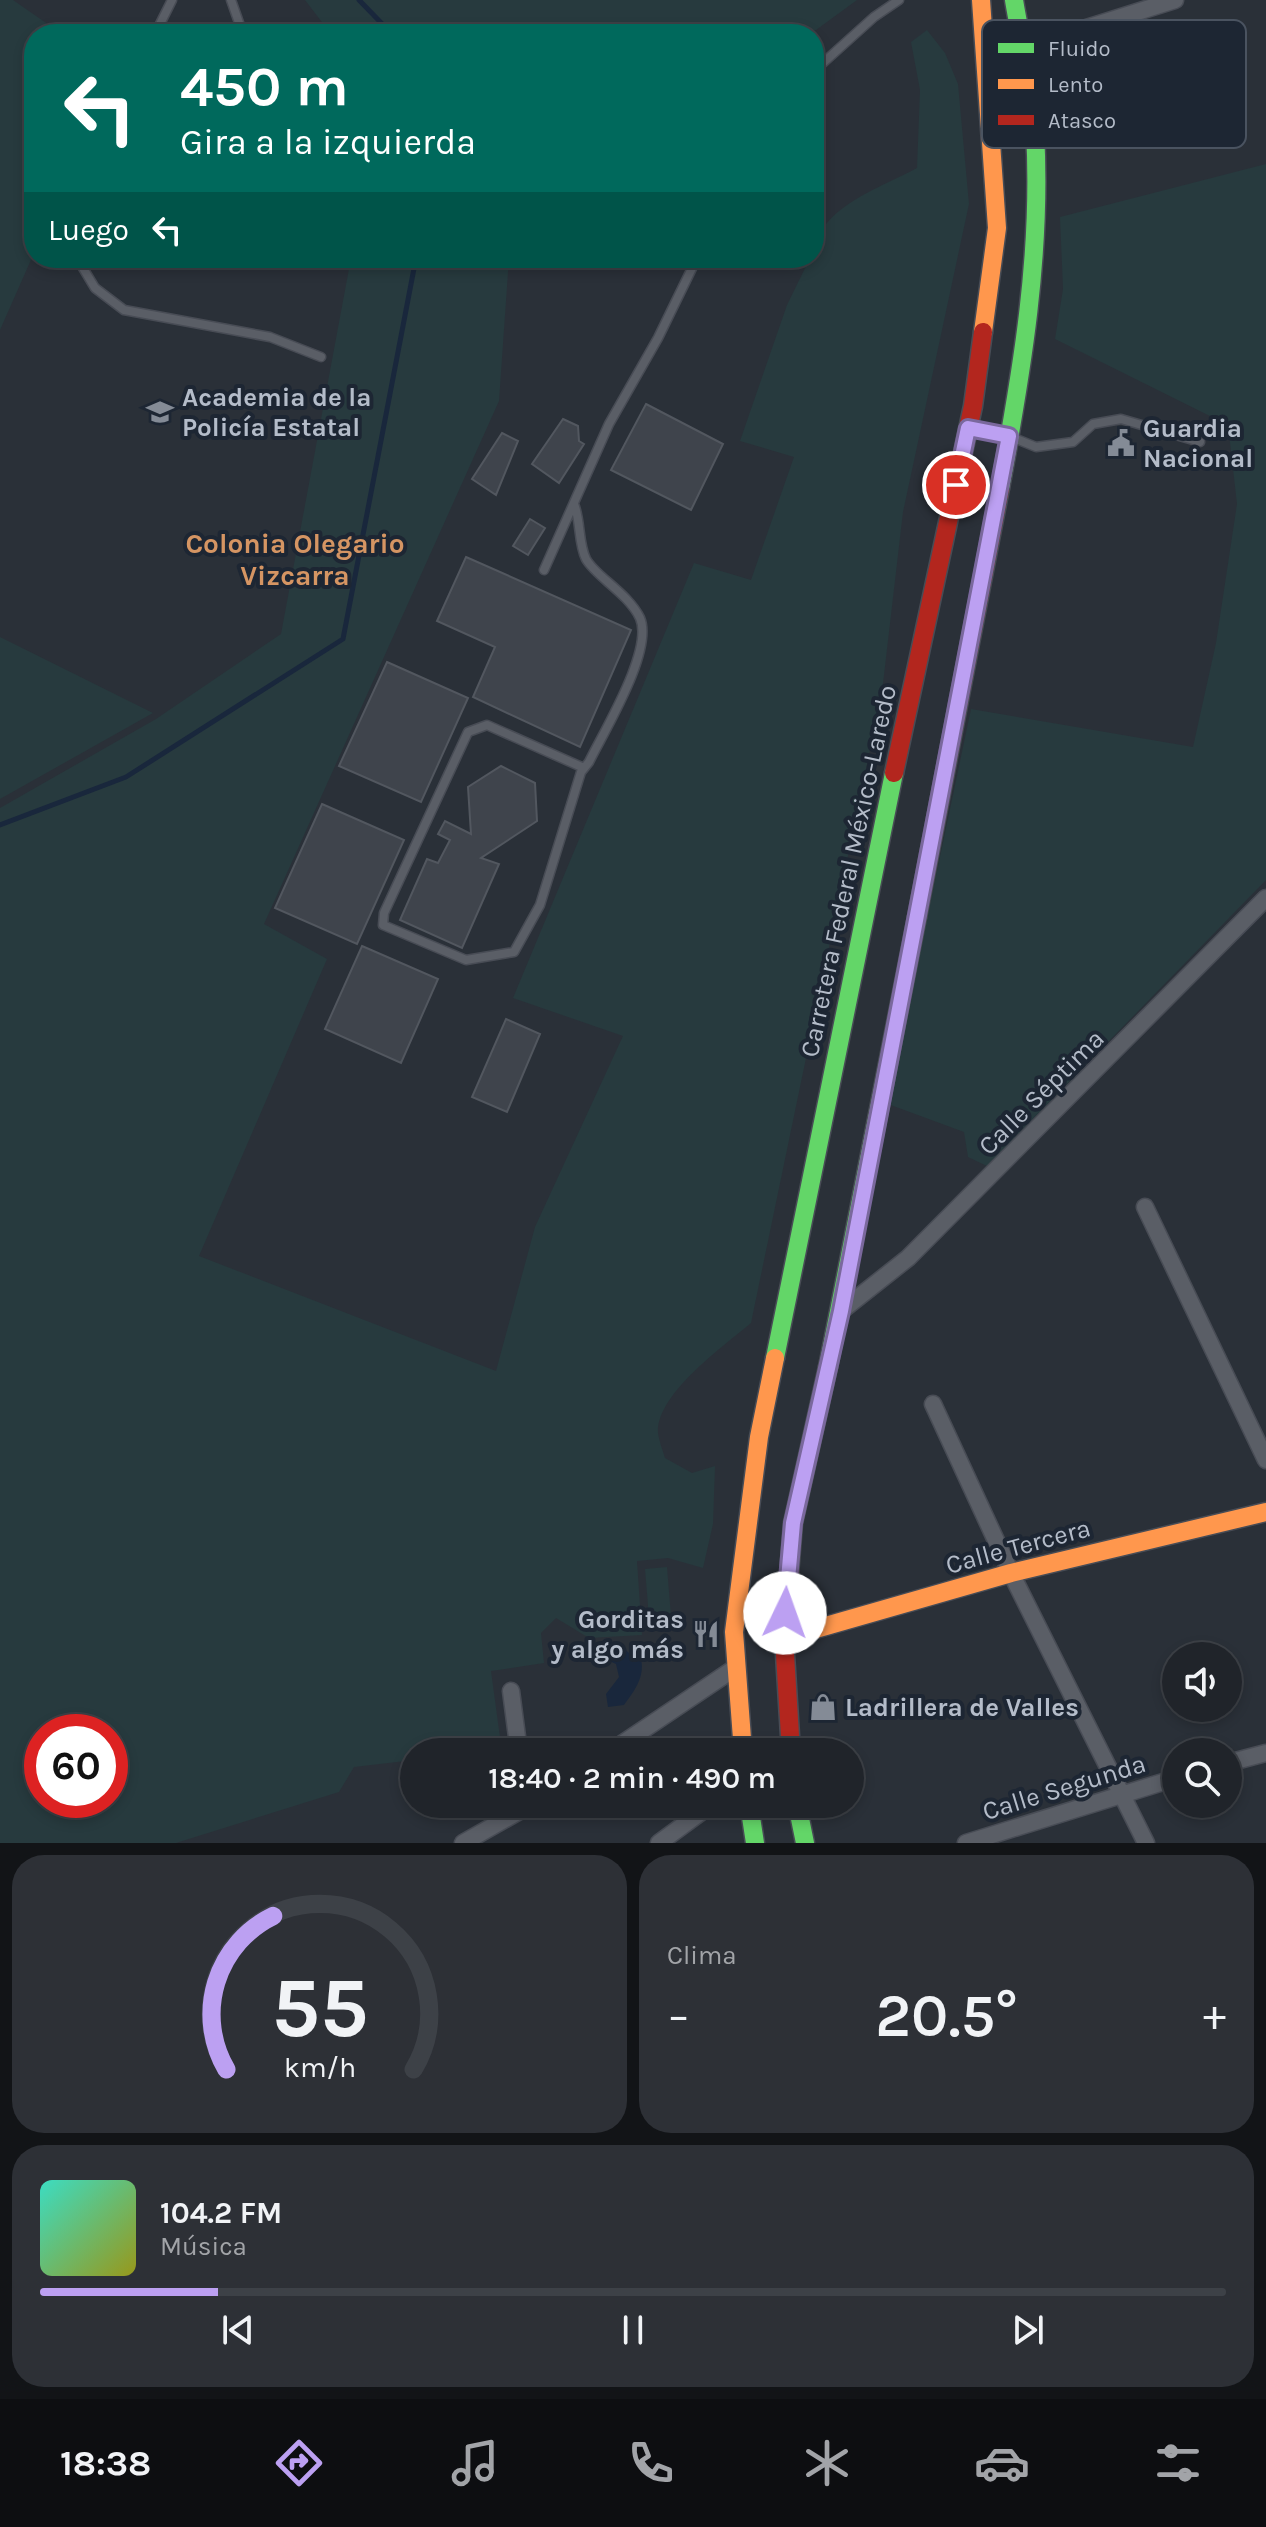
<!DOCTYPE html>
<html lang="es">
<meta charset="utf-8">
<style>
:root{--surface:#20242a;--page:#2d3036;--text:#f1f3f6;--muted:#a2a4a8;--line:#3d4147;--accent:#bca0f2}
body{margin:0;font-family:Karla,sans-serif;background:var(--page);color:var(--text);height:100vh;display:flex;flex-direction:column;font-size:30px;white-space:nowrap}
*{box-sizing:border-box;margin:0}
p{font-size:26px;color:var(--muted)}
.icon{flex:none;width:44px;height:44px;fill:none;stroke:currentColor;stroke-width:2;stroke-linecap:round;stroke-linejoin:round}
.map{position:relative;height:1843px;overflow:hidden}
.sheet{display:flex;flex-direction:column;gap:12px;padding:12px;background:#121417;flex:1}
.sheet>*{flex:none}
.guide{position:absolute;left:24px;top:24px;width:800px;height:244px;border-radius:32px;box-shadow:0 4px 12px #0003,0 0 0 2px var(--line);background:#00695c;color:#fff;overflow:hidden}
.controls{position:absolute;left:1162px;top:1642px;display:grid;gap:16px}
.controls a{display:grid;place-items:center;width:80px;height:80px;border-radius:50%;background:var(--surface);box-shadow:0 4px 12px #0003,0 0 0 2px var(--line);font-size:40px}
.speed{position:absolute;left:24px;top:1714px;display:flex;gap:16px;font-size:40px;font-weight:700;text-align:center}
.speed>*{display:grid;place-content:center;width:104px;height:104px;border-radius:50%;background:var(--surface);box-shadow:0 4px 12px #0003,0 0 0 2px var(--line);line-height:1}
.speed .limit{border:12px solid #d22;background:#fff;color:#111}
.pin{position:absolute;display:grid;place-items:center;width:68px;height:68px;color:#fff;margin:-34px;border:4px solid #fff;border-radius:50%;box-shadow:0 2px 8px #0007}
.me{position:absolute;width:88px;margin:-44px;rotate:3deg;stroke-linejoin:round;filter:drop-shadow(0 0 6px #0008)}
.turn{display:flex;align-items:center;gap:28px;height:168px;padding:0 24px;font-size:36px}
.turn .icon{width:104px;height:104px;stroke-width:2.5}
.turn b{display:block;font-size:56px;line-height:68px}
.then{display:flex;align-items:center;height:76px;padding:0 24px;background:#0003;gap:16px;font-size:30px}
.big{font-size:60px;font-weight:600;line-height:1.1}
.sheet .card{flex:1;display:flex;flex-direction:column;justify-content:center;gap:12px;min-width:0;padding:0 28px;border-radius:32px;background:var(--page)}
.sheet .dial{align-items:center;gap:0}
.dial svg{height:208px;overflow:visible;fill:none;stroke:var(--line);stroke-width:7;stroke-linecap:round;text-anchor:middle}
.dial text{fill:var(--text);stroke:none}
.song{display:flex;align-items:center;gap:24px}
.cover{width:96px;height:96px;border-radius:12px;background:linear-gradient(135deg,hsl(170 70% 55%),hsl(60 70% 35%))}
.played{height:8px;border-radius:4px;background:linear-gradient(90deg,var(--accent) 15%,var(--line) 15%)}
.keys{display:flex;justify-content:space-around;direction:ltr}
.heat{display:flex;justify-content:space-between;align-items:center;font-size:44px;direction:ltr}
.sheet .tiles{flex:1;display:grid;gap:12px;grid-template-columns:1fr 1fr}
.card:last-child{grid-column:span 2}
.trip{position:absolute;left:400px;top:1738px;width:464px;height:80px;border-radius:40px;background:var(--surface);box-shadow:0 4px 12px #0003,0 0 0 2px var(--line);font-weight:600;line-height:80px;text-align:center}
.menu{display:flex;height:128px;justify-content:space-around;align-items:center;background:#0d0e11;color:var(--muted)}
.menu .icon{width:56px;height:56px}
.menu .on{color:var(--accent)}
.menu b{font-size:36px;color:var(--text)}
.map>svg:first-child{display:block}
.green{fill:#273a3e;fill-rule:evenodd}
.water{fill:#19273c}
.lines{fill:none;stroke-linecap:round;stroke-linejoin:round}
.stream{stroke:#19273c;stroke-width:5}
.building{fill:#3f444c;stroke:#52575f;stroke-width:2}
.lane-casing{stroke:#484c55;stroke-width:11}
.street-casing{stroke:#484c55;stroke-width:19}
.fast-casing{stroke:#484c55;stroke-width:21}
.slow-casing{stroke:#484c55;stroke-width:21}
.jam-casing{stroke:#484c55;stroke-width:21}
.lane{stroke:#5a5e66;stroke-width:8}
.street{stroke:#5a5e66;stroke-width:16}
.fast{stroke:#63d668;stroke-width:18}
.slow{stroke:#ff974d;stroke-width:18}
.jam{stroke:#b3261e;stroke-width:18}
.route-casing{stroke:#7a689d;stroke-width:20}
.route{stroke:#bca0f2;stroke-width:14}
.labels{text-anchor:middle;stroke-width:8;stroke-linejoin:round;paint-order:stroke}
.poi-label{font-size:26px;font-weight:bold;fill:#b4bcc9;stroke:#1d2633;text-anchor:start}
.street-label{font-size:26px;fill:#b4bcc9;stroke:#1d2633}
.neighbourhood-label{font-size:28px;font-weight:bold;fill:#d59563;stroke:#1d2633}
.key{fill:#1d2633;stroke:#4a5360;stroke-width:2}
.key-label{font-size:22px;fill:#b4bcc9}
</style>
<div class="map">
<svg width="1266" height="1843" viewBox="0 0 1266 1843">
<rect width="100%" height="100%" fill="#2a3038"/>
<path class="green" d="M0 0H13L62 34H34V253L0 330Z
M305 0H857L816 30 799 34H331Z
M927 30 945 53 958 84 969 204 903 512 882 692 751 1323C724 1346 656 1394 658 1433 659 1441 663 1451 665 1458L692 1473 715 1466 713 1524 703 1568 668 1558 637 1561 642 1635 589 1638 556 1618 541 1633 544 1663 491 1671 502 1752H414V1760L354 1767 339 1792 176 1843H0V808L156 719 281 634 351 258H509L499 401 264 924 327 959 199 1256 496 1371 535 1227 623 1036 513 998 694 563 751 580 794 457 740 441 787 305 810 258H814C814 208 881 188 917 168L920 90 911 42ZM42 1732H110V1800H42Z
M1266 164V880L987 1166 968 1157 964 1132 888 1104 971 709 1193 747 1216 643 1237 504 1228 425 1055 339 1063 289 1060 217Z
M0 637 153 713 0 799Z
M667 1567 671 1616 649 1618 645 1569Z"/>
<path class="water" d="M617 1642 629 1653 637 1647C648 1671 639 1685 624 1705L608 1707 606 1694 619 1677 616 1664 603 1658 601 1645Z"/>
<g class="lines">
<path class="stream" d="M359 0 392 34
M0 825 126 777 343 639 416 258"/>
</g>
<path class="building" d="M646 404 723 444 691 510 611 470Z
M563 419 578 426 579 441 584 444 559 483 532 464Z
M502 433 518 441 496 495 472 479Z
M530 519 545 528 528 555 513 546Z
M466 557 631 630 580 747 473 697 495 647 437 621Z
M387 662 468 698 421 802 339 766Z
M501 766 535 783 537 821 481 858 499 864 462 948 400 920 427 859 438 863 450 840 438 834 445 821 471 834 468 787Z
M322 804 404 840 357 944 275 908Z
M362 946 438 979 401 1063 325 1029Z
M506 1019 540 1034 507 1112 472 1097Z"/>
<g class="lines">
<g class="lane-casing">
<path id="lane" d="M231 0 243 34
M155 34 172 0
M814 71 874 17 899 0
M77 258 95 288 124 310 270 337 321 357
M973 429 1009 436 1036 447 1073 442 1093 424 1121 419 1200 442
M574 504C581 521 578 543 586 559 595 576 628 593 640 618 654 650 604 731 589 762L581 772 540 905 514 952 466 960 383 925 384 913 468 732 487 725 584 768
M544 570 609 424 658 338 697 258"/>
</g>
<g class="street-casing">
<path id="street" d="M1023 48 1175 0
M1145 1207 1266 1460
M841 1311 908 1258 1266 898
M933 1404 1011 1573 1146 1843
M511 1691 519 1752
M610 1752 735 1668
M1228 1763 1266 1753
M463 1843 532 1804
M659 1843 712 1804
M966 1843 1176 1778"/>
</g>
<g class="fast-casing">
<path id="fast" d="M1000 488C1022 371 1042 252 1035 132 1033 88 1021 43 1014 0
M775 1358 894 773
M828 1367 917 917
M749 1804 755 1843
M797 1804 805 1843"/>
</g>
<g class="slow-casing">
<path id="slow" d="M981 0 997 228 983 332
M784 1638 1011 1573 1266 1512
M743 1752 734 1632 759 1437 775 1358"/>
</g>
<g class="jam-casing">
<path id="jam" d="M894 773 973 406 983 332
M917 917 1000 488
M791 1752 784 1638 793 1523 828 1367"/>
</g>
<use href="#lane" class="lane"/>
<use href="#street" class="street"/>
<use href="#fast" class="fast"/>
<use href="#slow" class="slow"/>
<use href="#jam" class="jam"/>
</g>
<g class="lines">
<g class="route-casing">
<path id="route" d="M785 1613 793 1523 841 1311 1009 436 968 428 956 485"/>
</g>
<use href="#route" class="route"/>
</g>
<defs>
<g id="university-bare" transform="scale(2.16)"><path d="M0-5L7-2L0 1L-7-2ZM-4 1L0 2.5L4 1V4Q0 6-4 4Z" fill="#848b96" stroke="#1d2633" stroke-width="2.5" paint-order="stroke"/></g>
<g id="civic-bare" transform="scale(2.16)"><path d="M-.6-6.5H3V-4.5H.6V-3L4-1V1h2V6H-6V1h2V-1L-.6-3ZM-1.2 2.5V6h2.4V2.5Z" fill="#848b96" stroke="#1d2633" stroke-width="2.5" paint-order="stroke"/></g>
<g id="restaurant-bare" transform="scale(2.16)"><path d="M-5-6h1v4h1v-4h1v4h1v-4h1v5L-1.5 .5V6h-2V.5L-5-1ZM5-6V6H3V1.5H1.5Q1.5-4 5-6Z" fill="#848b96" stroke="#1d2633" stroke-width="2.5" paint-order="stroke"/></g>
<g id="shop-bare" transform="scale(2.16)"><path d="M-5-2.5h2.3a2.7 3.5 0 0 1 5.4 0H5L5.5 6h-11ZM-1.5-2.5h3a1.5 2.3 0 0 0-3 0Z" fill="#848b96" stroke="#1d2633" stroke-width="2.5" paint-order="stroke"/></g>
</defs>
<g fill-rule="evenodd">
<use href="#university-bare" x="160" y="412"/>
<use href="#civic-bare" x="1121" y="443"/>
<use href="#restaurant-bare" x="706" y="1634"/>
<use href="#shop-bare" x="823" y="1707"/>
</g>
<g class="labels">
<g class="poi-label">
<text x="182" y="406">Academia de la<tspan x="182" dy="30">Policía Estatal</tspan></text>
<text x="1143" y="437">Guardia<tspan x="1143" dy="30">Nacional</tspan></text>
<text x="684" y="1628" text-anchor="end">Gorditas<tspan x="684" dy="30">y algo más</tspan></text>
<text x="845" y="1716">Ladrillera de Valles</text>
</g>
<g class="street-label">
<text transform="translate(848 871) rotate(-78)" y="9">Carretera Federal México-Laredo</text>
<text transform="translate(1041 1092) rotate(-45)" y="9">Calle Séptima</text>
<text transform="translate(1018 1546) rotate(-15)" y="9">Calle Tercera</text>
<text transform="translate(1064 1787) rotate(-17)" y="9">Calle Segunda</text>
</g>
<g class="neighbourhood-label">
<text x="295" y="553">Colonia Olegario<tspan x="295" dy="32">Vizcarra</tspan></text>
</g>
</g>
<rect x="982" y="20" width="264" height="128" rx="12" class="key"/>
<rect x="998" y="43" width="36" height="10" fill="#63d668"/>
<rect x="998" y="79" width="36" height="10" fill="#ff974d"/>
<rect x="998" y="115" width="36" height="10" fill="#b3261e"/>
<g class="key-label">
<text x="1048" y="56">Fluido</text>
<text x="1048" y="92">Lento</text>
<text x="1048" y="128">Atasco</text>
</g>
</svg>
<div class="controls">
<a><svg class="icon" aria-label="sound" viewBox="0 0 24 24"><path d="M4 9h4l5-4v14l-5-4H4zM17 9q2 3 0 6"/></svg></a>
<a><svg class="icon" aria-label="search" viewBox="0 0 24 24"><circle cx="10" cy="10" r="6"/><path d="M15 15l6 6"/></svg></a>
</div>
<div class="speed"><div class="limit">60</div></div>
<div class="pin" style="left:956px;top:485px;background:#d93025"><svg class="icon" aria-label="arrive" viewBox="0 0 24 24"><path d="M6 21V4h12l-3 4 3 4H6"/></svg></div>
<svg class="me" style="left:785px;top:1613px" viewBox="-20 -20 40 40"><circle r="19" fill="#fff"/><path d="M0-13L10 11 0 6-10 11z" fill="#bca0f2"/></svg>
<div class="trip">18:40 · 2 min · 490 m</div>
<div class="guide">
<div class="turn"><svg class="icon" aria-label="left" viewBox="0 0 24 24"><path d="M17 20v-9H6M10 6l-5 5 5 5"/></svg><div><b>450 m</b>Gira a la izquierda</div></div>
<div class="then">Luego<svg class="icon" aria-label="left" viewBox="0 0 24 24"><path d="M17 20v-9H6M10 6l-5 5 5 5"/></svg></div>
</div>
</div>
<section class="sheet">
<div class="tiles">
<div class="card dial"><svg viewBox="0 0 100 80">
<path d="M14 69A42 42 0 1 1 86 69"/>
<path d="M14 69A42 42 0 0 1 32 10" stroke="#bca0f2"/>
<text x="50" y="56" font-size="32" font-weight="700">55</text>
<text x="50" y="72" font-size="11">km/h</text>
</svg></div>
<div class="card"><p>Clima</p>
<div class="heat"><a>−</a><b class="big">20.5°</b><a>+</a></div>
</div>
<div class="card">
<div class="song"><i class="cover"></i><div><b>104.2 FM</b><p>Música</p></div></div>
<div class="played"></div>
<div class="keys"><svg class="icon" aria-label="previous" viewBox="0 0 24 24"><path d="M18 5L8 12l10 7zM5 5v14"/></svg><svg class="icon" aria-label="pause" viewBox="0 0 24 24"><path d="M8 5v14M16 5v14"/></svg><svg class="icon" aria-label="next" viewBox="0 0 24 24"><path d="M6 5l10 7-10 7zM19 5v14"/></svg></div>
</div>
</div>
</section>
<nav class="menu">
<b>18:38</b>
<svg class="icon on" aria-label="directions" viewBox="0 0 24 24"><path d="M12 3l9 9-9 9-9-9zM9 14v-3h6M13 9l2 2-2 2"/></svg>
<svg class="icon" aria-label="music" viewBox="0 0 24 24"><path d="M9 18V5l10-2v13"/><circle cx="6" cy="18" r="3"/><circle cx="16" cy="16" r="3"/></svg>
<svg class="icon" aria-label="phone" viewBox="0 0 24 24"><path d="M5 4h4l2 5-3 2q2 4 5 5l2-3 5 2v4C11 20 4 13 5 4z"/></svg>
<svg class="icon" aria-label="climate" viewBox="0 0 24 24"><path d="M12 3v18M4 7l16 10M4 17L20 7"/></svg>
<svg class="icon" aria-label="car" viewBox="0 0 24 24"><path d="M5 17H2v-5l4-1 3-4h7l3 4 3 1v5h-3M9 17h6M6 11h13"/><circle cx="7" cy="17" r="2"/><circle cx="17" cy="17" r="2"/></svg>
<svg class="icon" aria-label="filters" viewBox="0 0 24 24"><path d="M4 7h16M4 17h16"/><circle cx="9" cy="7" r="2"/><circle cx="15" cy="17" r="2"/></svg>
</nav>
